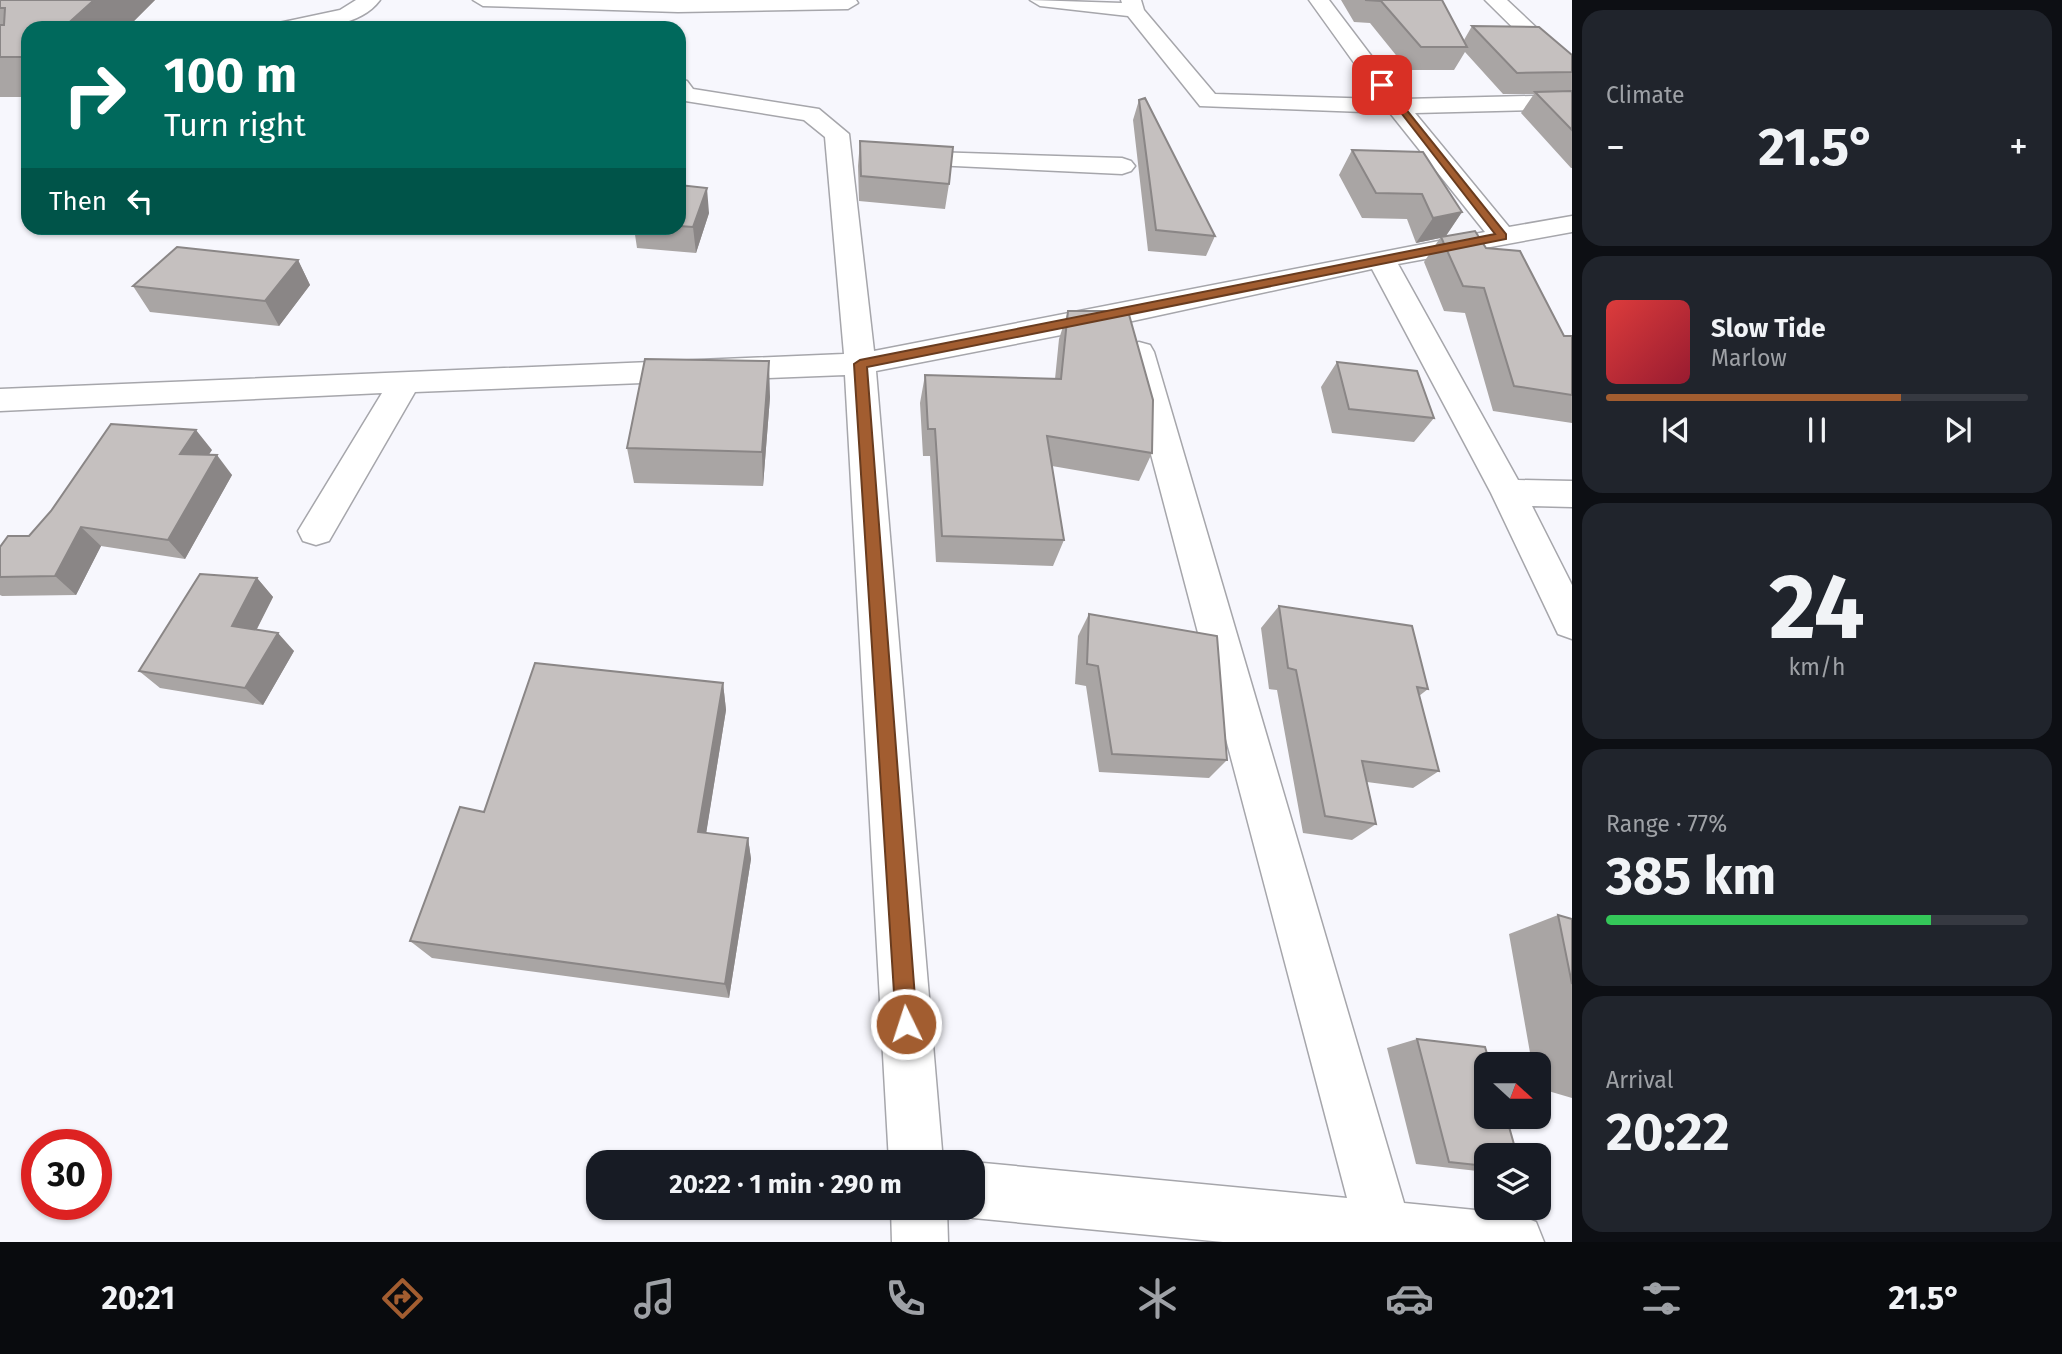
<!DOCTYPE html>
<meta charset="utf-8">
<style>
:root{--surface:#171b24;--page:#20242c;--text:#f1f3f6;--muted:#9ea1a6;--line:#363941;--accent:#a25d30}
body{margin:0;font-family:"Fira Sans",sans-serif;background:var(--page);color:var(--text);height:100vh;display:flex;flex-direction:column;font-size:26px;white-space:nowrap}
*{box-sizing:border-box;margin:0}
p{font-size:23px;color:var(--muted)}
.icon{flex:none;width:38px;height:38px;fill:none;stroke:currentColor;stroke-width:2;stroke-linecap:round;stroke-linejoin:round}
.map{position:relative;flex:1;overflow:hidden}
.panel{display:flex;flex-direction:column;gap:10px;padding:10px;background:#0d0f14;width:490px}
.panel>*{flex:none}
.guide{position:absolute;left:21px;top:21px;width:665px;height:214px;border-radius:21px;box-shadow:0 2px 5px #0004;background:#00695c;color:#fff;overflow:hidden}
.needle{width:46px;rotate:111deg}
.tools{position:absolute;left:1474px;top:1052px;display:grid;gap:14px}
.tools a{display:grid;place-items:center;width:77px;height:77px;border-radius:14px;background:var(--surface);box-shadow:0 2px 5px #0004;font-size:35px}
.speed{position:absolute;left:21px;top:1129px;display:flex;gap:14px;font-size:35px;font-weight:700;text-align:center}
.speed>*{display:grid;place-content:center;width:91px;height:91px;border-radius:50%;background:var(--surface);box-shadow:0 2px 5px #0004;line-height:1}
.speed .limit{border:10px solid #d22;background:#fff;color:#111}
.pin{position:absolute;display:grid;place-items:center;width:60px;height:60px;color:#fff;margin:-30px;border-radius:14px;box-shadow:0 4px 10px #0006}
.me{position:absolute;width:77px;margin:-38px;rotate:356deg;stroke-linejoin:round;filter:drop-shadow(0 0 5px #0008)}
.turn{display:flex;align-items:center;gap:24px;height:147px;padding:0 28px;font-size:32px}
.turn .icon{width:91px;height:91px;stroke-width:2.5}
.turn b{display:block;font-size:49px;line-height:60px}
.then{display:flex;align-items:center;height:66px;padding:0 28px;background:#0003;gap:14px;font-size:26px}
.big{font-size:52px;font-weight:700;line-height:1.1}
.panel .widget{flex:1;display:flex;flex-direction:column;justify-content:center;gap:10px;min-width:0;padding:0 24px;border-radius:21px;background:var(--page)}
.panel .dial{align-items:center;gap:0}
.dial b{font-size:91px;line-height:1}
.song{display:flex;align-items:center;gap:21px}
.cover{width:84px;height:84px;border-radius:10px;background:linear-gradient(135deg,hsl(0 70% 55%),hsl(350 70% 35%))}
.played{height:7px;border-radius:4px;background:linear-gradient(90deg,var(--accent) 70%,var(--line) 70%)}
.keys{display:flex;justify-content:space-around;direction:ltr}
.heat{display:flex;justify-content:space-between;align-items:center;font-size:38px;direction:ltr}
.charge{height:10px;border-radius:5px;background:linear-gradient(90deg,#34c759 77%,var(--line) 0)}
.trip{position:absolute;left:586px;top:1150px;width:399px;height:70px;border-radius:21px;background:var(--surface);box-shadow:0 2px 5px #0004;font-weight:700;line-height:70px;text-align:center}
.dock{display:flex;height:112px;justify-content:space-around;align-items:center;background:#090b0e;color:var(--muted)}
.dock .icon{width:49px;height:49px}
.dock .on{color:var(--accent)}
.dock b{font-size:32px;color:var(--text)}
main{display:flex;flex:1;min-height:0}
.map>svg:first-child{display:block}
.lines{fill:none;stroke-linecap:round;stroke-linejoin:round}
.minor-casing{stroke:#a6a6ab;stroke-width:3}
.minor{fill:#fff;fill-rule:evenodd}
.wall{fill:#a9a5a4}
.shaded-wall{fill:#8a8686}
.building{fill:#c5c0bf;stroke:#8a8686;stroke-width:2}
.route{fill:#a25d30;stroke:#693c1f;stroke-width:2}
</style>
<main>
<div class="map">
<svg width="1572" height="1242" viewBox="0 0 1572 1242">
<rect width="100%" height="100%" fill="#f7f7fd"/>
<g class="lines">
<g class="minor-casing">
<path id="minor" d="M356 0H380C357 31 305 28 271 28L274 24 340 10Z
M473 0H856L858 3 848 9 678 12 483 6Z
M1030 0 1122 3 1121 0H1141L1144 10 1215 94 1380 99 1309 0H1329L1404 99 1572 95V109L1415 113 1509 227 1572 216V232L1398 264 1518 480 1572 481V507L1532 506 1572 585V639L1558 634 1491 493 1372 269 1128 322 876 371 943 1162H889L845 375 415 392 329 541 316 545 303 541 298 531 382 393 0 411V389L844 354 825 137 804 120 679 100V79L687 81 693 89 819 109 849 134 874 351 1485 232 1390 113 1200 106 1128 16 1040 6Z
M1485 0H1507L1572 61V80L1564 78Z
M901 151 1122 158 1131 161 1135 166 1131 171 1122 174 892 163 889 158 892 153Z
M1139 342 1150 345 1154 352 1404 1203 1516 1214 1536 1222 1544 1242H1223L973 1218 953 1210 973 1208V1162L1347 1198 1124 352 1128 345Z
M891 1208H947L948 1242H892Z"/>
</g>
<use href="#minor" class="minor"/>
</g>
<path class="wall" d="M0 0H155L127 28H28L0 57Z
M1341 0H1442L1464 40 1472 26 1572 55V168H1571L1521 113 1534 94H1503L1465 52 1454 70H1408L1370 23 1354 22Z
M0 57H28V97H0Z
M1139 100 1215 236 1206 256 1148 251 1133 120Z
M860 141 949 184 945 209 859 201 858 166Z
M1352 150 1462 212 1446 236 1486 248 1564 336H1572V423L1493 411 1465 313 1444 311 1424 262 1440 238 1416 243 1407 219 1362 218 1339 175Z
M679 185 709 213 696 253 637 248 634 228H679Z
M298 260 310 285 279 326 150 312 133 286Z
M1068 311 1152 453 1139 481 1052 466 1064 540 1053 566 936 562 930 456H923L920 403 925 375 1055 379 1059 339Z
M1337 362 1434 418 1414 442 1332 433 1321 387Z
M770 397 763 486 634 483 627 448Z
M212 450 208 455 232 475 185 559 101 546 76 595 2 596 0 595V547L29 536Z
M257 578 273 597 257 629 294 651 263 705 160 688 139 671Z
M1279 606 1428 689 1419 696 1439 771 1413 788 1367 782 1376 824 1352 840 1303 833 1277 690 1269 689 1261 628Z
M1089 614 1227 760 1209 778 1099 772 1086 686 1075 684 1078 636Z
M723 683 726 710 706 833 748 838 751 859 729 998 432 958 410 941 484 812Z
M1558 915 1572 919V1098L1538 1088V1064H1532L1509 934Z
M1417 1039 1486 1155V1172L1416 1164 1387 1048Z"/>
<path class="shaded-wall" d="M94 0H155L127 28H63Z
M707 188 709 213 696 253 693 227Z
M1462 212 1445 237 1416 243 1433 218Z
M298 260 310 285 279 326 265 301Z
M769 361 770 397 763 486 762 452Z
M196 430 212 450 196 474 180 454Z
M217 455 232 475 185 559 168 540Z
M81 527 101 546 76 595 55 576Z
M257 578 273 597 249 644 232 626Z
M278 633 294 651 263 705 245 688Z
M723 683 726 710 703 853 698 832Z
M748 838 751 859 729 998 725 984Z"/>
<path class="building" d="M0 0H94L63 28H28V57H0V25H4L5 8H0Z
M1365 0H1442L1467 47H1421L1381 1Z
M1472 26 1539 27 1572 55V72L1517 73Z
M1572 91V130L1535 92Z
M1145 98 1215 236 1156 230 1139 100Z
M860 141 953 147 949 184 861 176Z
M1352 150 1423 152 1462 212 1433 218 1422 194 1376 193Z
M679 185 707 188 693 227 679 226Z
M1475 231 1486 248 1520 251 1564 336H1572V395L1514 386 1484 288 1463 286 1441 237Z
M177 247 298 260 265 301 133 286Z
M1068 311H1128L1153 400 1152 453 1047 436 1064 540 942 536 935 429H928L925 375 1061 379Z
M645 359 769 361 762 452 627 448Z
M1337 362 1417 371 1434 418 1349 409Z
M111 424 196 430 180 454 217 455 168 540 81 527 55 576 0 577V547L8 536H29L51 511Z
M200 574 257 578 232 626 278 633 245 688 139 671Z
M1279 606 1412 626 1428 689 1417 687 1439 771 1362 761 1376 824 1325 816 1296 670 1288 668Z
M1089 614 1217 636 1227 760 1112 754 1098 666 1087 664Z
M535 663 723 683 698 832 748 838 725 984 410 941 460 807 484 812Z
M1558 915 1572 919V984Z
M1417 1039 1485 1047 1490 1064H1486V1116H1506L1517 1155H1486V1166L1449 1162Z"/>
<path class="route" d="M1378 83H1385L1506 234V239L867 367 917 1024 914 1032 906 1035 899 1032 896 1024 854 364 860 360 1495 234Z"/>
</svg>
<div class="tools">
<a><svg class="needle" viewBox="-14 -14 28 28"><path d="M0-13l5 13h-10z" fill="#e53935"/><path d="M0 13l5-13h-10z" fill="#9ea1a6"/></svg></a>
<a><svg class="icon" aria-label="layers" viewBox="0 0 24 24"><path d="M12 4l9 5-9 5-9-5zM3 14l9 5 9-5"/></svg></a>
</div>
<div class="speed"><div class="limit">30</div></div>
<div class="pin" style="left:1382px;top:85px;background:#d93025"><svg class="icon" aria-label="arrive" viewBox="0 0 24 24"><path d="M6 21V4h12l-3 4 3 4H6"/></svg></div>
<svg class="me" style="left:906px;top:1024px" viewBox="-20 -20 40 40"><circle r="17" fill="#a25d30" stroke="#fff" stroke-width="3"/><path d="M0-11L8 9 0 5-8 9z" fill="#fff"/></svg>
<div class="trip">20:22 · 1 min · 290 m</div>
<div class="guide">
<div class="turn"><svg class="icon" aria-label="right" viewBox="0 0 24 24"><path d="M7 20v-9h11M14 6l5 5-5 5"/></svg><div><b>100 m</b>Turn right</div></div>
<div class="then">Then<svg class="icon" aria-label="left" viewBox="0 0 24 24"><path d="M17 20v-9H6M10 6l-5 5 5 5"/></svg></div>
</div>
</div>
<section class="panel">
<div class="widget"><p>Climate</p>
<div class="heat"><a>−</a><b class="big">21.5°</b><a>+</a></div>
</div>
<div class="widget">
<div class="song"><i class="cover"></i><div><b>Slow Tide</b><p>Marlow</p></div></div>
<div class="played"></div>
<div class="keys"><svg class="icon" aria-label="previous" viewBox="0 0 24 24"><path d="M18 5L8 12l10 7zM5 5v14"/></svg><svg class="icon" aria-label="pause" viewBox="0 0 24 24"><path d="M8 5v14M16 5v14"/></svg><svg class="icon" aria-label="next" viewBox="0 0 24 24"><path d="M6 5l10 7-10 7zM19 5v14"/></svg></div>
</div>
<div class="widget dial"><b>24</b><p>km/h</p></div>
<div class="widget"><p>Range · 77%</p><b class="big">385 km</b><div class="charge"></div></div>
<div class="widget"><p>Arrival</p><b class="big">20:22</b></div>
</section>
</main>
<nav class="dock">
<b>20:21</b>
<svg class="icon on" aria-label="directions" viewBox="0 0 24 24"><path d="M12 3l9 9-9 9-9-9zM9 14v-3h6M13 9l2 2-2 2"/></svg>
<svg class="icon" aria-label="music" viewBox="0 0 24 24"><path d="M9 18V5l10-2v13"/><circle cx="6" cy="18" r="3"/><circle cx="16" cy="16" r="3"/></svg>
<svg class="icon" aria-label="phone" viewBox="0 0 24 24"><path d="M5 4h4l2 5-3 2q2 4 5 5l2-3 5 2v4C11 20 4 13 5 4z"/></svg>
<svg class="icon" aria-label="climate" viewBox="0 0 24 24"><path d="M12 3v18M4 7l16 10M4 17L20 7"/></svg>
<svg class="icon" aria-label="car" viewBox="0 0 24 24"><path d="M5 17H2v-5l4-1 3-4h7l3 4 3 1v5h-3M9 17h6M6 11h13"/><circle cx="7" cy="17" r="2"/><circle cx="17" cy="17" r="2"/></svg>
<svg class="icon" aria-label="filters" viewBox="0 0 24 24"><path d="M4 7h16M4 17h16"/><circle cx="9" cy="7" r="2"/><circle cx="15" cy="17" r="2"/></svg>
<b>21.5°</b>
</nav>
